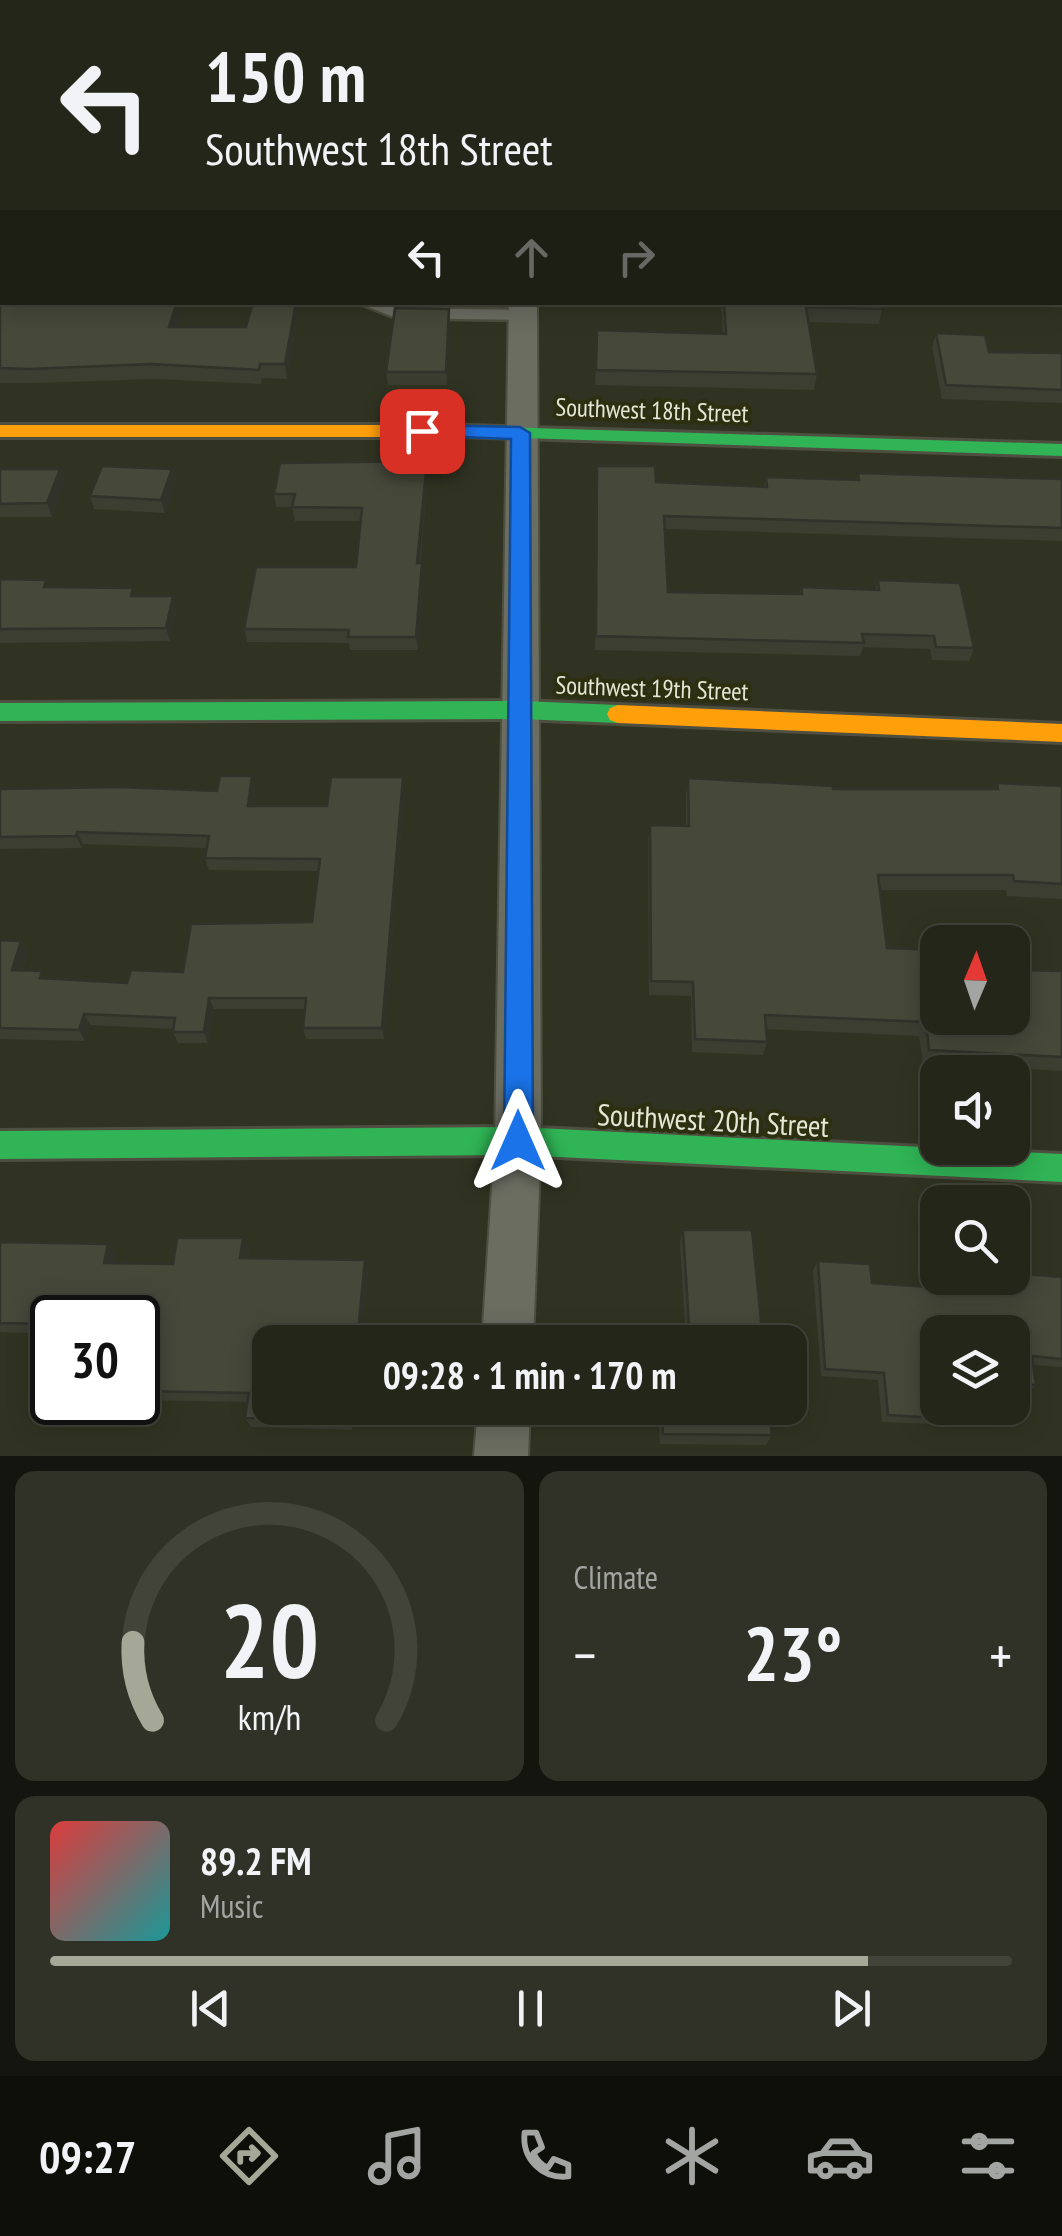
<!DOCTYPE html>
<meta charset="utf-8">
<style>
:root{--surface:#25261a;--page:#313227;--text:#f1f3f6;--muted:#a3a5a2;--line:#424339;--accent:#a6a897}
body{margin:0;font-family:"PT Sans Narrow",sans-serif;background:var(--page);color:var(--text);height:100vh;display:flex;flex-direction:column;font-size:38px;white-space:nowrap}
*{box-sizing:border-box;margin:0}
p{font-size:32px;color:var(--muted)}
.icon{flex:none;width:55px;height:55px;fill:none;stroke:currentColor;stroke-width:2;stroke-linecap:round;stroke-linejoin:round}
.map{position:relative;height:1456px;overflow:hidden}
.side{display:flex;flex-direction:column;gap:15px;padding:15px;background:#14150e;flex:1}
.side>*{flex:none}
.guide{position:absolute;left:0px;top:0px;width:1062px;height:305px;box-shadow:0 5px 25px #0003,0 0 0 2px var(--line);background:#25261a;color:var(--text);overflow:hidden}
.needle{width:65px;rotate:2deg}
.buttons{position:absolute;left:920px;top:925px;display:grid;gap:20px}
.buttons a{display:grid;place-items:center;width:110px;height:110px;border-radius:20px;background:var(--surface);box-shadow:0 5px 25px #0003,0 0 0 2px var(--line);font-size:50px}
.speed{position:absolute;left:30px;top:1295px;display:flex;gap:20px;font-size:50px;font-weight:700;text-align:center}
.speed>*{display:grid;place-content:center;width:130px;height:130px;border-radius:50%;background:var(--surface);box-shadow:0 5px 25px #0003,0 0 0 2px var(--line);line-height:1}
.speed .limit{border:5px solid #111;border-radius:15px;background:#fff;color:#111}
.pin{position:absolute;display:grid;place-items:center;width:85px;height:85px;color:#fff;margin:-42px;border-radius:20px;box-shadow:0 5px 15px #0006}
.me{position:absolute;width:110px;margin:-55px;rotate:0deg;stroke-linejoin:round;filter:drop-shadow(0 0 8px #0008)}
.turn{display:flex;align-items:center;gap:35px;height:210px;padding:0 40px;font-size:45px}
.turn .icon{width:130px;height:130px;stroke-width:2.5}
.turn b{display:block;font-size:70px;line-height:85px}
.lanes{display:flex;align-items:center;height:95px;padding:0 40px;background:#0003;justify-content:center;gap:50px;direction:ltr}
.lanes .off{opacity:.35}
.big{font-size:75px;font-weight:600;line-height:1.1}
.side .card{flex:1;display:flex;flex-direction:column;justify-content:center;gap:15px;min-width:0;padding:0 35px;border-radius:20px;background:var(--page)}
.side .dial{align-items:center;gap:0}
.dial svg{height:260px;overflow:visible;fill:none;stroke:var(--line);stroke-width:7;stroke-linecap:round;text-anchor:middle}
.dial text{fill:var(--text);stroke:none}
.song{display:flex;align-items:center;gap:30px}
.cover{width:120px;height:120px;border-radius:15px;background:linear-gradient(135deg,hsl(0 70% 55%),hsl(180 70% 35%))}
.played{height:10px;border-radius:5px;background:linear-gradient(90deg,var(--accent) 85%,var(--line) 85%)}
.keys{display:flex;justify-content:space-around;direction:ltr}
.heat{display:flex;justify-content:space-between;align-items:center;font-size:55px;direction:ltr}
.side .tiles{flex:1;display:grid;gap:15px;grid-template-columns:1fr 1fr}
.card:last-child{grid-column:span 2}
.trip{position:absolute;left:252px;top:1325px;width:555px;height:100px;border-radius:20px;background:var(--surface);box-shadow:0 5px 25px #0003,0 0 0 2px var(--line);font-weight:600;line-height:100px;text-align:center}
.menu{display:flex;height:160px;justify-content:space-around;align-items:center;background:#0f0f0a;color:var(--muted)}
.menu .icon{width:70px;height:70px}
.menu .current{color:var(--accent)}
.menu b{font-size:45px;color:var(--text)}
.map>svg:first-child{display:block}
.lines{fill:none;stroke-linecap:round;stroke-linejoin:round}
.lane-casing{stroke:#4e4f40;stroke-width:5}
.street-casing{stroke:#4e4f40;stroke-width:4}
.fast-casing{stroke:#4e4f40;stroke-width:6}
.slow-casing{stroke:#4e4f40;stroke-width:6}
.jam-casing{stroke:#4e4f40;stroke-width:6}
.lane{fill:#6c6d61;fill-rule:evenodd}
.street{fill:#6c6d61;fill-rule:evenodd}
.fast{fill:#30b455;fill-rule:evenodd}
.slow{fill:#ff9f0a;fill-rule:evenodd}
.jam{fill:#e5322d;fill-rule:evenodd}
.wall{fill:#3c3e32}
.shaded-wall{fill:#313229}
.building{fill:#46483a;stroke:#313229;stroke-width:2.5}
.route{fill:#1a73e8;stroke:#114b97;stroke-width:2.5}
.labels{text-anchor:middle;stroke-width:8;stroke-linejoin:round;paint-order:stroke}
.street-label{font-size:25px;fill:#e5e7d6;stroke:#2d2f11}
.near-street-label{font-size:30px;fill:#e5e7d6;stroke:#2d2f11}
</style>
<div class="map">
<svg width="1062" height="1456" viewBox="0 0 1062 1456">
<rect width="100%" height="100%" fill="#313322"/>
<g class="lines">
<g class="lane-casing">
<path id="lane" d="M0 174H2V182H0Z
M356 302H379L397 308 523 310 531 315 523 320 396 318Z"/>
</g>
<g class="street-casing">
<path id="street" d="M1060 68H1062V82H1060Z
M509 302H537L541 1141 533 1342H482L495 1141Z
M478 1408H530L528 1456H474Z"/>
</g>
<g class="fast-casing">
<path id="fast" d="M0 202H2V212H0Z
M438 425 1062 444V456L431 435 429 431Z
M521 701 618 705 626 708 629 714 626 720 618 723 521 719 0 721V703Z
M518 1127 1062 1154V1182L518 1155 0 1159V1131Z"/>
</g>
<g class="slow-casing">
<path id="slow" d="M1060 239H1062V249H1060Z
M0 425H438L447 431 438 437H0Z
M618 705 1062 724V742L618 723 610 720 607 714 610 708Z"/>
</g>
<g class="jam-casing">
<path id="jam" d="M523 0H535V2H523Z"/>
</g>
<use href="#lane" class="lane"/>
<use href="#street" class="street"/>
<use href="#fast" class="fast"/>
<use href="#slow" class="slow"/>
<use href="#jam" class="jam"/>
</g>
<path class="wall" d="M0 0 2 2V158H0Z
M592 0H1062V65L1060 49V2H594Z
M0 270 177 327H246L253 302H300L287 379 262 378 261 384 155 379 35 383H0Z
M399 302H452V305L399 304Z
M721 302H881L882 309 879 324 809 322 817 374 814 390 595 385 597 330 723 334Z
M449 309 447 385H388L386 372Z
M936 333 989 352 1062 353V403L942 399 932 347Z
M0 469H60L65 482 52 517H0Z
M172 469 176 483 165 513 94 509 90 496Z
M858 473 1062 479V541L665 529 668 592 799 594 801 587 875 590 878 580 974 648 969 661 932 660 930 649 863 647 860 656 595 650 596 479 764 487 766 477 856 480Z
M428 475 420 563H422L423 576 418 650H350L349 643 247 642 244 629 356 567 361 521H295L292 507H276L274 494Z
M0 579 49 587 136 596 177 609 170 641 0 643Z
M403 777 404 790 384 1039H306L303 1028 305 1009H214L208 1043H178L173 1032V1029L90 1025 85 1041 0 1039V940L21 941 27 952 22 971 47 979 127 983 183 972 312 922 319 871 209 870 205 858 207 848 83 844 82 848 0 849V789L217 791 256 789 253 806H327Z
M688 778 833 789H994L997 783 1062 786V899L1007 896 1006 890H880L887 948 938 1018 1062 971V1071L923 1063 919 1036 766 1029 767 1042 763 1055 692 1052 691 996 649 995 648 840 650 825 686 826V794Z
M683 1230 763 1342H686L680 1243Z
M0 1242 108 1244 116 1255 114 1263 173 1264 249 1250 248 1258 368 1271 362 1342H270L355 1408 353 1430 251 1427 245 1418 247 1402 138 1400V1318H52V1334L0 1332Z
M818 1261 872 1283 962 1290 961 1278 1062 1277V1367L1033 1365 1036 1385 1028 1392H1012V1332H938V1387H934L937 1418 931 1424 882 1422 878 1380 821 1376 813 1270Z
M658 1408H769L772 1435 766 1445 660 1444Z"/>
<path class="shaded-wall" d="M177 302H185L173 342 169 327Z
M296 302H300L287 379 285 364Z
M449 309 450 323 447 385 446 372Z
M427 461 428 475 418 576 417 563Z
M60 469 65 482 52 517 47 503Z
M172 469 176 483 165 513 161 500Z
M422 563 423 576 418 650 416 637Z
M173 596 177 609 170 641 166 628Z
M252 776 256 789 251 818 248 806Z
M403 777 404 790 384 1039 382 1028Z
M77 832 83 844 82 848 76 836Z
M21 941 27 952 18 982 12 970Z
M209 998 214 1009 208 1043 204 1032Z
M84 1014 90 1025 85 1041 79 1030Z
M243 1238 249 1250 246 1269 240 1258Z
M108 1244 116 1255 112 1274 104 1263Z
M365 1260 368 1271 362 1342H357Z
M351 1408H355L353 1430 349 1421Z"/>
<path class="building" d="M0 0H470V2H2V144H0V54L2 45H0Z
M602 0H1062V37H1060V2H604Z
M1060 89H1062V154H1060Z
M0 270H2V302H177L169 327H246L253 302H296L285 364H260L259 370 151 364 30 369 0 368Z
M724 302H881L882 309 806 307 817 374 596 370 597 330 726 334Z
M395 308 449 309 446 372H386Z
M936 333 985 335 989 352 1062 353V390L946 385Z
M427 461 417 563H422L416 637H348L349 630 244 629 256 567H356L362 508 292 507 295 494H274L280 463Z
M102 466 172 469 161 500 90 496Z
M597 466H655L656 482 767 487 766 477 859 480 858 473 1062 479V528L664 516 668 592 802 594 801 587 879 590 878 580 960 583 974 648 936 647 934 636 862 634 864 643 596 636Z
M0 469H60L47 503 0 504Z
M0 579 46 580 44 587 133 588 131 596H173L166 628 0 629Z
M220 776H252L248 806H327L331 777H403L382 1028H303L306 998H209L204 1032H173L175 1018 84 1014 79 1030 0 1028V940L21 941 12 970 42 971 40 978 127 983 131 970 183 972 191 924 312 922 320 859 205 858 209 836 77 832 76 836 0 837V789L120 787 217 791Z
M688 778 833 786V789H998L997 783 1062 786V884L1014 881 1013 875H878L887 948 938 950V1018H1012V970L1062 971V1057L929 1050 926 1022 765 1015 767 1042 695 1039 693 982 651 981 650 825 689 826Z
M683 1230H752L763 1342H658H690Z
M177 1238H243L240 1258 365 1260 357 1342H270V1408H351L349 1421 245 1418 249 1393 138 1391V1318H52V1324L0 1323V1242L108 1244 104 1263 173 1264Z
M818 1261 870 1264 872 1283 970 1290 968 1278H1012V1273L1062 1277V1359L1032 1356 1036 1385 1012 1384V1332H938V1380L933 1379 937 1418 888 1415 884 1373 825 1369Z
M661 1408H769L772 1435 663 1434Z"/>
<path class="route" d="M422 425 520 427 530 433 533 1141 529 1151 518 1155 508 1151 504 1141 511 439 415 435V426Z"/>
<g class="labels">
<g class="street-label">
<text transform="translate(652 410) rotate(2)" y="9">Southwest 18th Street</text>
<text transform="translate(652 688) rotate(2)" y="9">Southwest 19th Street</text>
</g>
<g class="near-street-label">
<text transform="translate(713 1121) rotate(3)" y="10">Southwest 20th Street</text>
</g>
</g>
</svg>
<div class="buttons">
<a><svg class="needle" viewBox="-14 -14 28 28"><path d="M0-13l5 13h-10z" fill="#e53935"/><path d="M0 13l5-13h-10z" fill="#a3a5a2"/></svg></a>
<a><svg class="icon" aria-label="sound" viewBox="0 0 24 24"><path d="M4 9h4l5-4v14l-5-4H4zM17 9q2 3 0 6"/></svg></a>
<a><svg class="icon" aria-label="search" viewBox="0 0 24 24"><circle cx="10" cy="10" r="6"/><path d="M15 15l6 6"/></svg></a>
<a><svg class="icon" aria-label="layers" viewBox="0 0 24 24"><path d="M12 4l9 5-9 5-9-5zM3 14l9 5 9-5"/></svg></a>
</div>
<div class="speed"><div class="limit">30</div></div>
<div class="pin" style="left:422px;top:431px;background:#d93025"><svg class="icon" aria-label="arrive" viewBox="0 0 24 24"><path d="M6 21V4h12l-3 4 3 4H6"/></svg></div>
<svg class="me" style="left:518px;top:1141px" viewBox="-20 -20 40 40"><path d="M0-17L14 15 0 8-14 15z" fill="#1a73e8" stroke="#fff" stroke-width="4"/></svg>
<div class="trip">09:28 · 1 min · 170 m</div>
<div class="guide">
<div class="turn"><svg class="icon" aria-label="left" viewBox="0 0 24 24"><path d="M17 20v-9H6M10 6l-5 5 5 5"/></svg><div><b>150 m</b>Southwest 18th Street</div></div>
<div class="lanes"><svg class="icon" aria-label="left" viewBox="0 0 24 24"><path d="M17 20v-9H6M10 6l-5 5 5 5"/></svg><svg class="icon off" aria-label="ahead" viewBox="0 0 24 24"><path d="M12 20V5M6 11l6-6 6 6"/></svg><svg class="icon off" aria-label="right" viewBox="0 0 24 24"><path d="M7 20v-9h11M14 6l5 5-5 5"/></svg></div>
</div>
</div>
<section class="side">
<div class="tiles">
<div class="card dial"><svg viewBox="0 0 100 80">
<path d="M14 69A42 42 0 1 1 86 69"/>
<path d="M14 69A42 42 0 0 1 8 45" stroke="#a6a897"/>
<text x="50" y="56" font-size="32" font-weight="700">20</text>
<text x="50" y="72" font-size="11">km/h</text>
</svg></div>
<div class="card"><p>Climate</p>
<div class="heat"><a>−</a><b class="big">23°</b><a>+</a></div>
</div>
<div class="card">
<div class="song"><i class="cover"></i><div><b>89.2 FM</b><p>Music</p></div></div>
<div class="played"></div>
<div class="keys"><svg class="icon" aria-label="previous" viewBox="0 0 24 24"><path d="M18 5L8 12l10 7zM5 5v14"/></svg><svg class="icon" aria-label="pause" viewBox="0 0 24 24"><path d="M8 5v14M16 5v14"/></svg><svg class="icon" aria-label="next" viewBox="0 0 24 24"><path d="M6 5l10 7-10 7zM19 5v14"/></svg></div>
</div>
</div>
</section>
<nav class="menu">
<b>09:27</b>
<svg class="icon current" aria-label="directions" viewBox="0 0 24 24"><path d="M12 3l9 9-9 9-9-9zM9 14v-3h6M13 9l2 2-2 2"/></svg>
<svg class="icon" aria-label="music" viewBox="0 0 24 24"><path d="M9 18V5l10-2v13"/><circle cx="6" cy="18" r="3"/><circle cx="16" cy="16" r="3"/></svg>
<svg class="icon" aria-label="phone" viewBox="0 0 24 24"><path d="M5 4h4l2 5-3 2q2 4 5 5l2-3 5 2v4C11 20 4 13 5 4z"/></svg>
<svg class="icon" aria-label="climate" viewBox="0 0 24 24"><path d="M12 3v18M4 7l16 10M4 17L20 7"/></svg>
<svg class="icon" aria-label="car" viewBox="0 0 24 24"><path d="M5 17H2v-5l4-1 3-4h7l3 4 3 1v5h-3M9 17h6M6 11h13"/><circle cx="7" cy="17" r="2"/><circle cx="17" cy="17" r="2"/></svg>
<svg class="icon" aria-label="filters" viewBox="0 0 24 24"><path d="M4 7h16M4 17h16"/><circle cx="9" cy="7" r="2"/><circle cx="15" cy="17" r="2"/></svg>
</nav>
